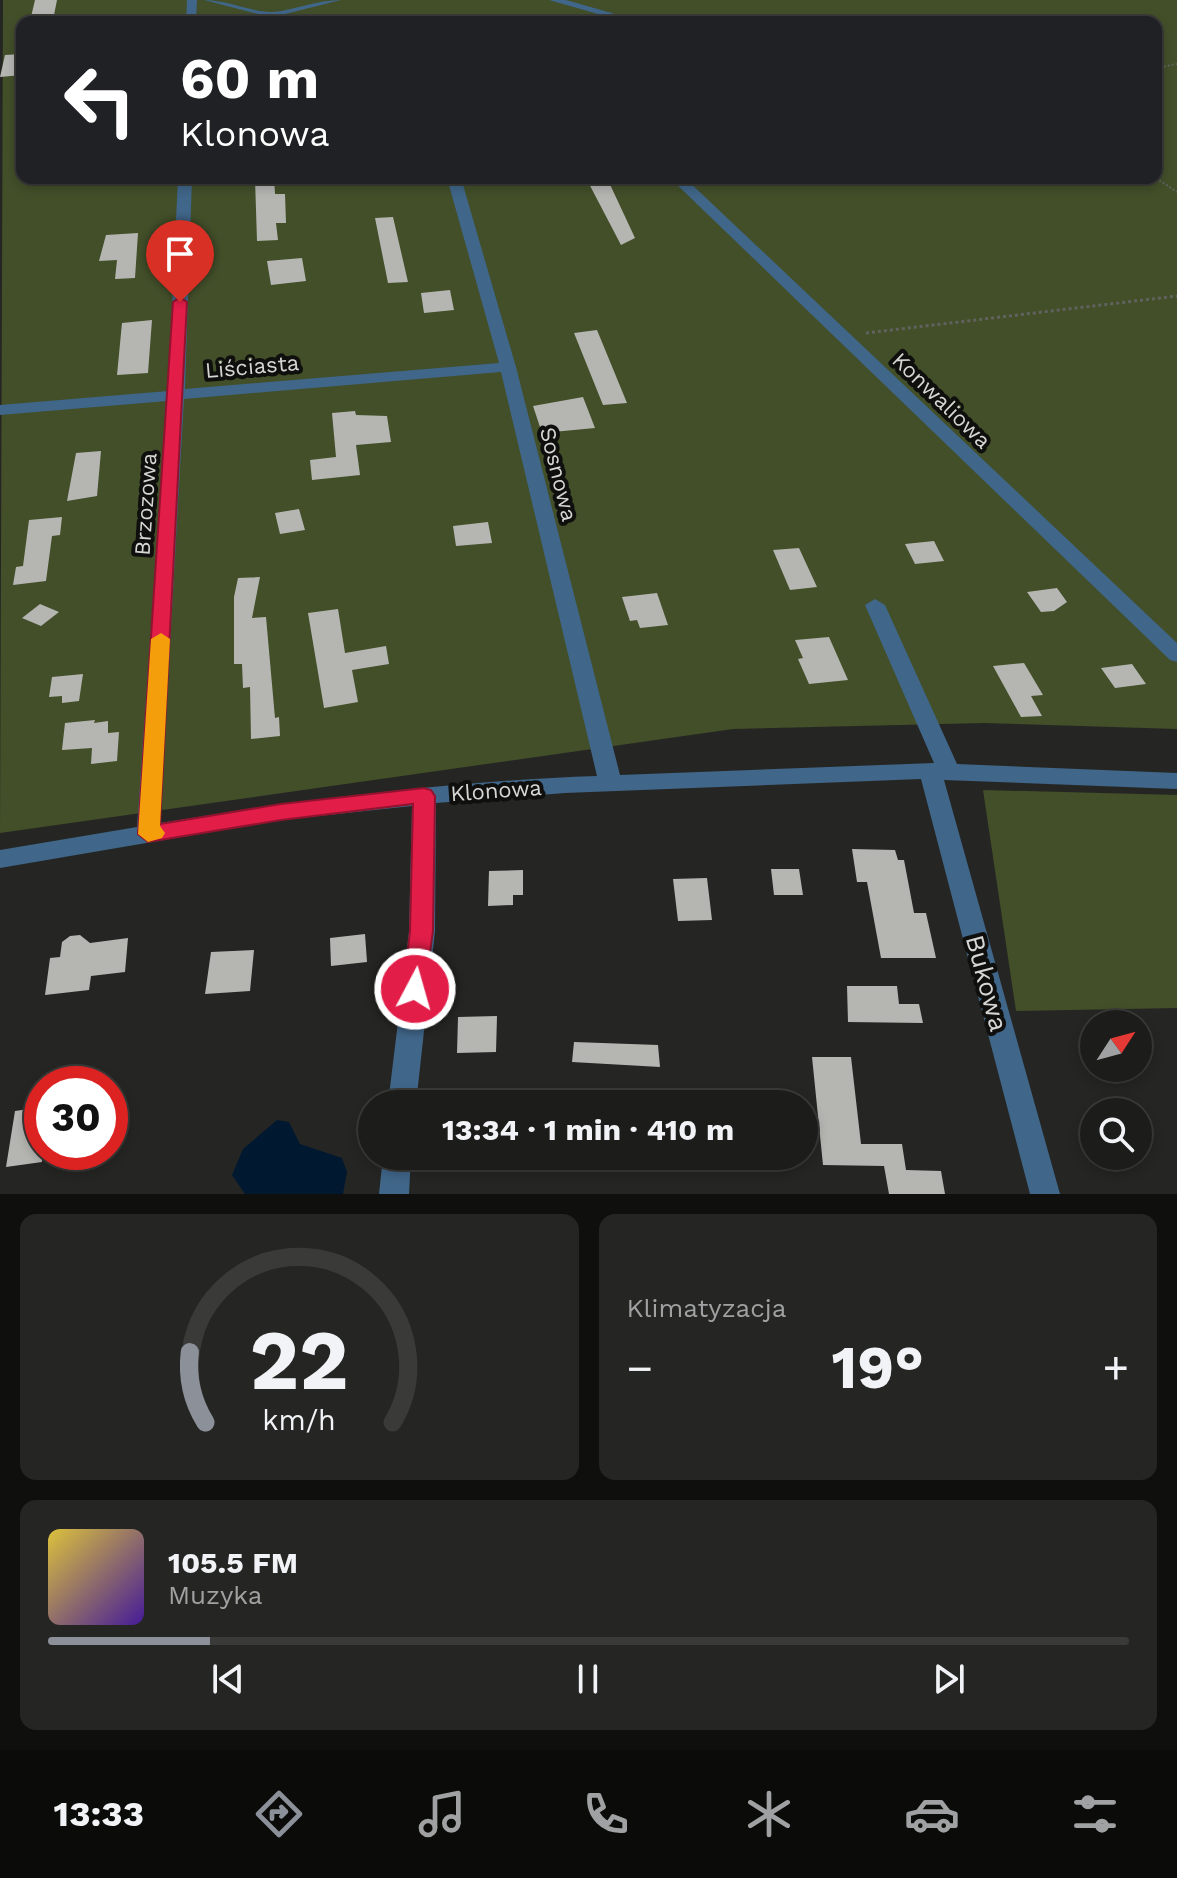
<!DOCTYPE html>
<html lang="pl">
<meta charset="utf-8">
<style>
:root{--surface:#1c1c1a;--page:#252523;--text:#f1f3f6;--muted:#a0a1a2;--line:#3a3a39;--accent:#8c9099}
body{margin:0;font-family:"Work Sans",sans-serif;background:var(--page);color:var(--text);height:100vh;display:flex;flex-direction:column;font-size:30px;white-space:nowrap}
*{box-sizing:border-box;margin:0}
p{font-size:26px;color:var(--muted)}
.icon{flex:none;width:44px;height:44px;fill:none;stroke:currentColor;stroke-width:2;stroke-linecap:round;stroke-linejoin:round}
.map{position:relative;height:1194px;overflow:hidden}
.drawer{display:flex;flex-direction:column;gap:20px;padding:20px;background:#0f0f0e;flex:1}
.drawer>*{flex:none}
.guide{position:absolute;left:16px;top:16px;width:1146px;height:168px;border-radius:16px;box-shadow:0 4px 12px #0003,0 0 0 2px var(--line);background:#202124;color:#fff;overflow:hidden}
.needle{width:52px;rotate:54deg}
.controls{position:absolute;left:1080px;top:1010px;display:grid;gap:16px}
.controls a{display:grid;place-items:center;width:72px;height:72px;border-radius:50%;background:var(--surface);box-shadow:0 4px 12px #0003,0 0 0 2px var(--line);font-size:40px}
.speed{position:absolute;left:24px;top:1066px;display:flex;gap:16px;font-size:40px;font-weight:700;text-align:center}
.speed>*{display:grid;place-content:center;width:104px;height:104px;border-radius:50%;background:var(--surface);box-shadow:0 4px 12px #0003,0 0 0 2px var(--line);line-height:1}
.speed .limit{border:12px solid #d22;background:#fff;color:#111}
.pin{position:absolute;display:grid;place-items:center;width:68px;height:68px;color:#fff;margin:-82px -34px;border-radius:50% 50% 50% 0;rotate:-45deg;box-shadow:0 0 8px #0007}
.pin .icon{rotate:45deg}
.me{position:absolute;width:88px;margin:-44px;rotate:6deg;stroke-linejoin:round;filter:drop-shadow(0 0 6px #0008)}
.turn{display:flex;align-items:center;gap:28px;height:168px;padding:0 32px;font-size:36px}
.turn .icon{width:104px;height:104px;stroke-width:2.5}
.turn b{display:block;font-size:56px;line-height:68px}
.big{font-size:60px;font-weight:700;line-height:1.1}
.drawer .tile{flex:1;display:flex;flex-direction:column;justify-content:center;gap:12px;min-width:0;padding:0 28px;border-radius:16px;background:var(--page)}
.drawer .dial{align-items:center;gap:0}
.dial svg{height:208px;overflow:visible;fill:none;stroke:var(--line);stroke-width:7;stroke-linecap:round;text-anchor:middle}
.dial text{fill:var(--text);stroke:none}
.song{display:flex;align-items:center;gap:24px}
.cover{width:96px;height:96px;border-radius:12px;background:linear-gradient(135deg,hsl(50 70% 55%),hsl(260 70% 35%))}
.played{height:8px;border-radius:4px;background:linear-gradient(90deg,var(--accent) 15%,var(--line) 15%)}
.keys{display:flex;justify-content:space-around;direction:ltr}
.heat{display:flex;justify-content:space-between;align-items:center;font-size:44px;direction:ltr}
.drawer .tiles{flex:1;display:grid;gap:20px;grid-template-columns:1fr 1fr}
.tile:last-child{grid-column:span 2}
.trip{position:absolute;left:358px;top:1090px;width:460px;height:80px;border-radius:40px;background:var(--surface);box-shadow:0 4px 12px #0003,0 0 0 2px var(--line);font-weight:700;line-height:80px;text-align:center}
.tab-bar{display:flex;height:128px;justify-content:space-around;align-items:center;background:#0b0b0a;color:var(--muted)}
.tab-bar .icon{width:56px;height:56px}
.tab-bar .current{color:var(--accent)}
.tab-bar b{font-size:36px;color:var(--text)}
.map>svg:first-child{display:block}
.green{fill:#424f29;fill-rule:evenodd}
.water{fill:#001930}
.building{fill:#b5b6b2}
.lines{fill:none;stroke-linecap:round;stroke-linejoin:round}
.path-far1{stroke:#61625f;stroke-width:2;stroke-dasharray:2 2;stroke-linecap:butt}
.path{stroke:#61625f;stroke-width:3;stroke-dasharray:3 3;stroke-linecap:butt}
.minor{fill:#406689;fill-rule:evenodd}
.route{fill:#e11d48;stroke:#92132f;stroke-width:2}
.slow{fill:#f59e0b}
.labels{text-anchor:middle;stroke-width:8;stroke-linejoin:round;paint-order:stroke}
.street-label{font-size:22px;fill:#d6d7d5;stroke:#0f0f0e}
.near-street-label{font-size:26px;fill:#d6d7d5;stroke:#0f0f0e}
</style>
<div class="map">
<svg width="1177" height="1194" viewBox="0 0 1177 1194">
<rect width="100%" height="100%" fill="#252623"/>
<path class="green" d="M3 0H1177V729L984 723 733 729 0 833ZM22 22H1156V178H22Z
M983 790 1177 795V1008L1016 1011Z"/>
<path class="water" d="M277 1120 289 1122 300 1144 342 1158 347 1172 343 1194H245L232 1175 243 1149Z"/>
<path class="building" d="M35 0H57L53 20 30 21Z
M22 54V75L0 77 5 55Z
M274 178 275 194H285L286 223H276L278 240 257 241 255 179Z
M586 178H607L635 238 621 245Z
M393 217 408 282 388 283 375 218Z
M138 233 135 278 115 279 117 260 99 261 106 235Z
M302 258 306 281 271 285 267 261Z
M450 290 454 310 424 313 421 293Z
M152 320 148 373 117 375 122 323Z
M597 330 627 403 603 405 574 333Z
M583 397 595 428 542 433 533 406Z
M355 411 356 415 387 416 391 442 356 445 360 475 312 480 310 460 336 457 332 413Z
M101 451 97 496 67 501 76 453Z
M299 509 305 530 280 534 275 513Z
M62 517 60 535 52 536 46 581 13 585 16 567 23 566 29 520Z
M488 522 492 543 456 546 453 526Z
M934 541 944 561 915 564 905 544Z
M799 548 817 587 790 590 773 550Z
M260 577 252 618 266 617 275 718 279 717 280 736 251 739 250 687 243 688 242 664H234V597L238 578Z
M1057 588 1067 602 1054 611 1041 612 1027 592Z
M657 593 668 625 640 628 637 620 630 621 622 597Z
M40 604 59 612 41 626 22 618Z
M338 609 345 653 386 646 389 664 352 670 358 702 324 708 308 613Z
M829 637 848 680 809 684 798 659 803 658 795 640Z
M1024 663 1043 695 1031 696 1042 716 1021 717 993 666Z
M1132 664 1146 684 1115 688 1101 668Z
M83 674 79 701 62 703V696L49 697 52 677Z
M95 720 94 723 108 721V733L119 732 117 761 91 764 92 748 62 750 65 723Z
M852 849 895 850 898 860H904L914 913H926L936 958H881L867 882H857Z
M771 869H799L803 895H774Z
M523 870V895H513V905L488 906 489 871Z
M707 878 712 920 678 921 673 879Z
M365 934 367 962 331 966 330 938Z
M80 935 90 943 128 938 125 972 91 976 89 990 45 995 50 958 60 957 62 942 70 936Z
M254 950 250 991 205 994 211 952Z
M847 986H897L899 1004H919L923 1023 848 1022Z
M497 1016 496 1052 457 1053 458 1017Z
M574 1042 658 1045 660 1067 572 1062Z
M812 1057H851L861 1144H902L906 1170 941 1171 945 1194H889L884 1166 823 1165Z
M42 1107V1162L6 1167 15 1111Z"/>
<g class="lines">
<path class="path-far1" d="M1156 68 1177 64
M1156 178 1177 192"/>
<path class="path" d="M866 333 1177 296"/>
<path class="minor" d="M187 0H197L196 22H186Z
M204 0C227 0 254 13 273 12 295 10 317 0 341 0L285 14 308 22H289Z
M549 0H566L643 22H626Z
M178 178H192L185 389 499 363 447 178H461L516 367 620 775 934 763 865 605 875 599 885 605 957 764 1177 773V789L944 780 1060 1194H1030L921 779 565 793 436 803 435 931 416 1104H388L409 931 412 806 281 820 0 868V850L137 827 167 401 0 415V405L168 391ZM501 372 597 776C451 781 305 800 160 823L184 399Z
M670 178H685L1177 643V662L1170 660Z
M383 1156H411L409 1194H379Z"/>
</g>
<path class="route" d="M180 297 187 302 160 824 281 804 424 788 431 790 435 796 433 931 424 995 415 998 407 995 403 989 410 931 413 804 281 820 148 842 138 834 173 302Z"/>
<path class="slow" d="M161 633 170 639 160 826 165 833 162 838 148 842 138 834 151 639Z"/>
<g class="labels">
<g class="street-label">
<text transform="translate(252 366) rotate(-5)" y="8">Liściasta</text>
<text transform="translate(942 400) rotate(44)" y="8">Konwaliowa</text>
<text transform="translate(559 474) rotate(76)" y="8">Sosnowa</text>
<text transform="translate(145 504) rotate(-86)" y="8">Brzozowa</text>
<text transform="translate(496 790) rotate(-4)" y="8">Klonowa</text>
</g>
<g class="near-street-label">
<text transform="translate(987 983) rotate(75)" y="9">Bukowa</text>
</g>
</g>
</svg>
<div class="controls">
<a><svg class="needle" viewBox="-14 -14 28 28"><path d="M0-13l5 13h-10z" fill="#e53935"/><path d="M0 13l5-13h-10z" fill="#a0a1a2"/></svg></a>
<a><svg class="icon" aria-label="search" viewBox="0 0 24 24"><circle cx="10" cy="10" r="6"/><path d="M15 15l6 6"/></svg></a>
</div>
<div class="speed"><div class="limit">30</div></div>
<div class="pin" style="left:180px;top:302px;background:#d93025"><svg class="icon" aria-label="arrive" viewBox="0 0 24 24"><path d="M6 21V4h12l-3 4 3 4H6"/></svg></div>
<svg class="me" style="left:415px;top:989px" viewBox="-20 -20 40 40"><circle r="17" fill="#e11d48" stroke="#fff" stroke-width="3"/><path d="M0-11L8 9 0 5-8 9z" fill="#fff"/></svg>
<div class="trip">13:34 · 1 min · 410 m</div>
<div class="guide">
<div class="turn"><svg class="icon" aria-label="left" viewBox="0 0 24 24"><path d="M17 20v-9H6M10 6l-5 5 5 5"/></svg><div><b>60 m</b>Klonowa</div></div>
</div>
</div>
<section class="drawer">
<div class="tiles">
<div class="tile dial"><svg viewBox="0 0 100 80">
<path d="M14 69A42 42 0 1 1 86 69"/>
<path d="M14 69A42 42 0 0 1 8 42" stroke="#8c9099"/>
<text x="50" y="56" font-size="32" font-weight="700">22</text>
<text x="50" y="72" font-size="11">km/h</text>
</svg></div>
<div class="tile"><p>Klimatyzacja</p>
<div class="heat"><a>−</a><b class="big">19°</b><a>+</a></div>
</div>
<div class="tile">
<div class="song"><i class="cover"></i><div><b>105.5 FM</b><p>Muzyka</p></div></div>
<div class="played"></div>
<div class="keys"><svg class="icon" aria-label="previous" viewBox="0 0 24 24"><path d="M18 5L8 12l10 7zM5 5v14"/></svg><svg class="icon" aria-label="pause" viewBox="0 0 24 24"><path d="M8 5v14M16 5v14"/></svg><svg class="icon" aria-label="next" viewBox="0 0 24 24"><path d="M6 5l10 7-10 7zM19 5v14"/></svg></div>
</div>
</div>
</section>
<nav class="tab-bar">
<b>13:33</b>
<svg class="icon current" aria-label="directions" viewBox="0 0 24 24"><path d="M12 3l9 9-9 9-9-9zM9 14v-3h6M13 9l2 2-2 2"/></svg>
<svg class="icon" aria-label="music" viewBox="0 0 24 24"><path d="M9 18V5l10-2v13"/><circle cx="6" cy="18" r="3"/><circle cx="16" cy="16" r="3"/></svg>
<svg class="icon" aria-label="phone" viewBox="0 0 24 24"><path d="M5 4h4l2 5-3 2q2 4 5 5l2-3 5 2v4C11 20 4 13 5 4z"/></svg>
<svg class="icon" aria-label="climate" viewBox="0 0 24 24"><path d="M12 3v18M4 7l16 10M4 17L20 7"/></svg>
<svg class="icon" aria-label="car" viewBox="0 0 24 24"><path d="M5 17H2v-5l4-1 3-4h7l3 4 3 1v5h-3M9 17h6M6 11h13"/><circle cx="7" cy="17" r="2"/><circle cx="17" cy="17" r="2"/></svg>
<svg class="icon" aria-label="filters" viewBox="0 0 24 24"><path d="M4 7h16M4 17h16"/><circle cx="9" cy="7" r="2"/><circle cx="15" cy="17" r="2"/></svg>
</nav>
